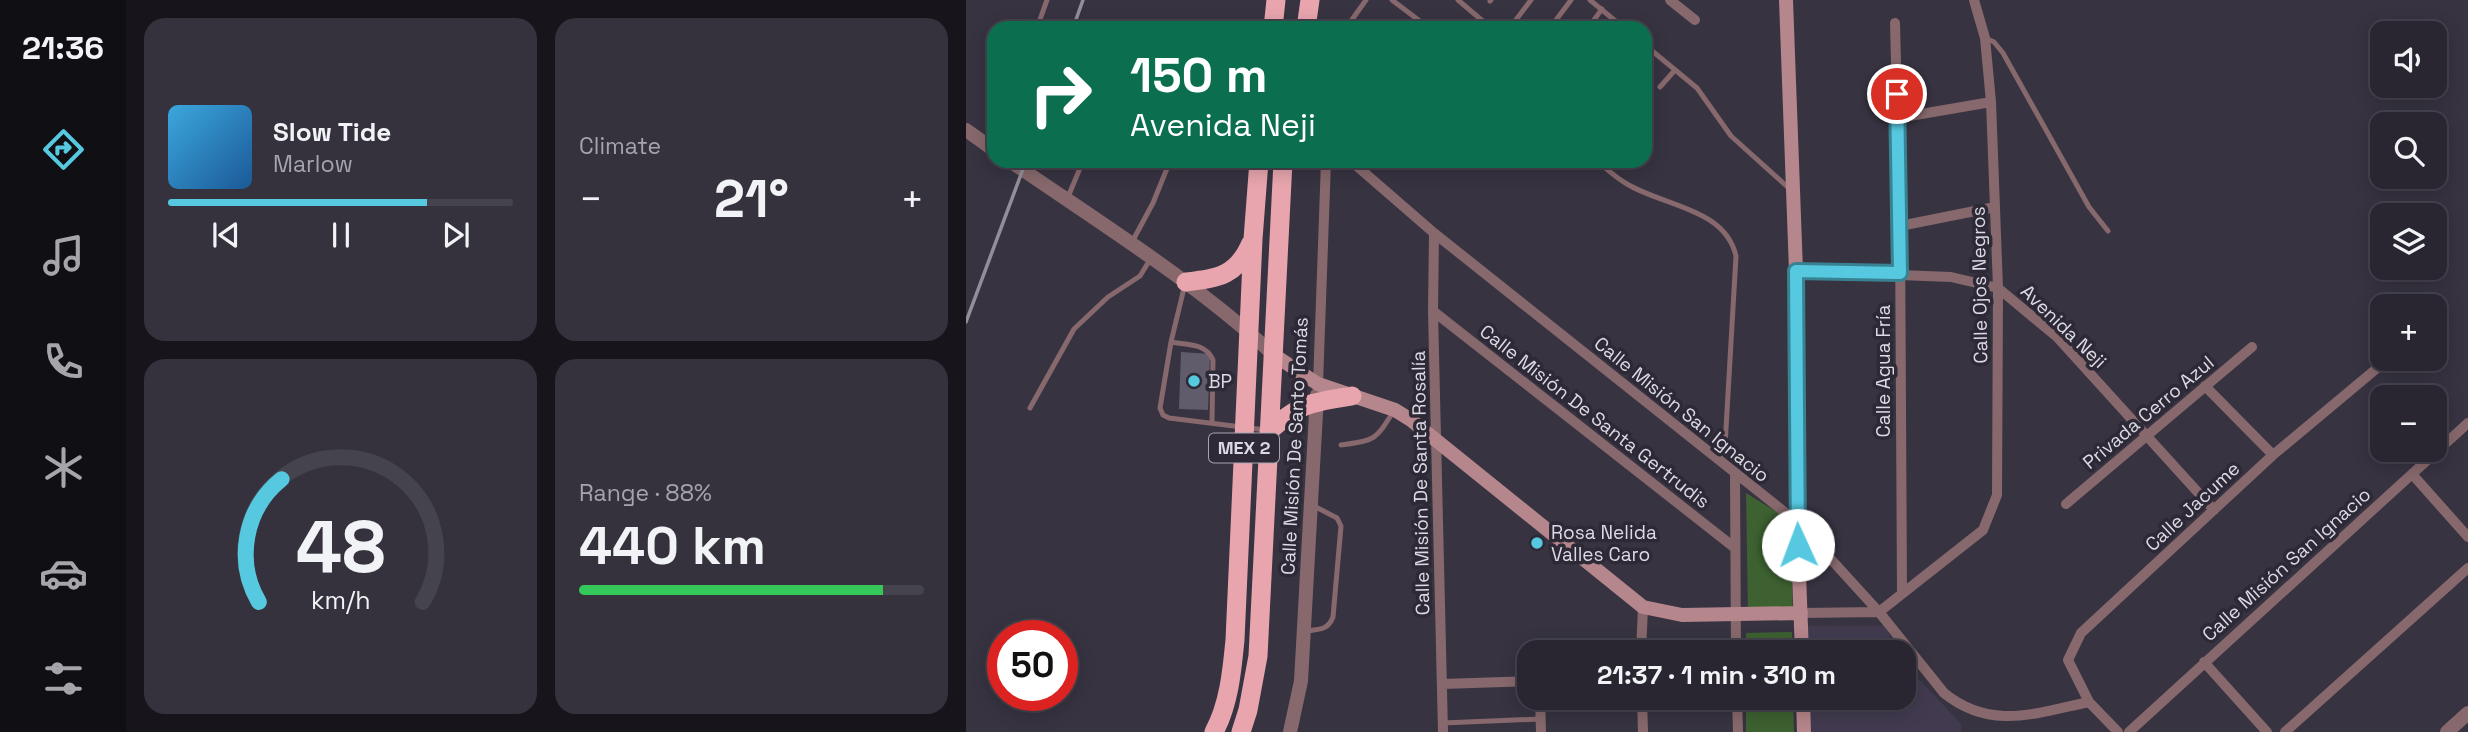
<!DOCTYPE html>
<meta charset="utf-8">
<style>
:root{--surface:#292631;--page:#35323d;--text:#f1f3f6;--muted:#a5a5ab;--line:#45434d;--accent:#56c9e0}
body{margin:0;font-family:"Space Grotesk",sans-serif;background:var(--page);color:var(--text);height:100vh;display:flex;flex-direction:column;font-size:26px;white-space:nowrap}
*{box-sizing:border-box;margin:0}
p{font-size:23px;color:var(--muted)}
.icon{flex:none;width:38px;height:38px;fill:none;stroke:currentColor;stroke-width:2;stroke-linecap:round;stroke-linejoin:round}
.map{position:relative;flex:1;overflow:hidden}
.panel{display:flex;flex-direction:column;gap:18px;padding:18px;background:#17151b;width:840px}
.panel>*{flex:none}
.banner{position:absolute;left:21px;top:21px;width:665px;height:147px;border-radius:21px;box-shadow:0 4px 18px #0003,0 0 0 2px var(--line);background:#0b6e4f;color:#fff;overflow:hidden}
.controls{position:absolute;left:1404px;top:21px;display:grid;gap:14px}
.controls a{display:grid;place-items:center;width:77px;height:77px;border-radius:14px;background:var(--surface);box-shadow:0 4px 18px #0003,0 0 0 2px var(--line);font-size:35px}
.speed{position:absolute;left:21px;top:620px;display:flex;gap:14px;font-size:35px;font-weight:700;text-align:center}
.speed>*{display:grid;place-content:center;width:91px;height:91px;border-radius:50%;background:var(--surface);box-shadow:0 4px 18px #0003,0 0 0 2px var(--line);line-height:1}
.speed .limit{border:10px solid #d22;background:#fff;color:#111}
.pin{position:absolute;display:grid;place-items:center;width:60px;height:60px;color:#fff;margin:-30px;border:4px solid #fff;border-radius:50%;box-shadow:0 2px 7px #0007}
.me{position:absolute;width:77px;margin:-38px;rotate:358deg;stroke-linejoin:round;filter:drop-shadow(0 0 5px #0008)}
.turn{display:flex;align-items:center;gap:24px;height:147px;padding:0 28px;font-size:32px}
.turn .icon{width:91px;height:91px;stroke-width:2.5}
.turn b{display:block;font-size:49px;line-height:60px}
.big{font-size:52px;font-weight:700;line-height:1.1}
.panel .card{flex:1;display:flex;flex-direction:column;justify-content:center;gap:10px;min-width:0;padding:0 24px;border-radius:21px;background:var(--page)}
.panel .dial{align-items:center;gap:0}
.dial svg{height:182px;overflow:visible;fill:none;stroke:var(--line);stroke-width:7;stroke-linecap:round;text-anchor:middle}
.dial text{fill:var(--text);stroke:none}
.song{display:flex;align-items:center;gap:21px}
.cover{width:84px;height:84px;border-radius:10px;background:linear-gradient(135deg,hsl(200 70% 55%),hsl(210 70% 35%))}
.played{height:7px;border-radius:4px;background:linear-gradient(90deg,var(--accent) 75%,var(--line) 75%)}
.keys{display:flex;justify-content:space-around;direction:ltr}
.heat{display:flex;justify-content:space-between;align-items:center;font-size:38px;direction:ltr}
.charge{height:10px;border-radius:5px;background:linear-gradient(90deg,#34c759 88%,var(--line) 0)}
.panel .tiles{flex:1;display:grid;gap:18px;grid-template-columns:repeat(2,1fr)}
.trip{position:absolute;left:551px;top:640px;width:399px;height:70px;border-radius:21px;background:var(--surface);box-shadow:0 4px 18px #0003,0 0 0 2px var(--line);font-weight:700;line-height:70px;text-align:center}
main{display:flex;flex:1;min-height:0}
.dock{display:flex;flex-direction:column;width:126px;justify-content:space-around;align-items:center;background:#100f14;color:var(--muted)}
.dock .icon{width:49px;height:49px}
.dock .on{color:var(--accent)}
.dock b{font-size:32px;color:var(--text)}
.map>svg:first-child{display:block}
.built{fill:#423b50}
.green{fill:#3d6131}
.building{fill:#615c6c}
.lines{fill:none;stroke-linecap:round;stroke-linejoin:round}
.service{stroke:#87696d;stroke-width:5}
.minor{stroke:#87696d;stroke-width:10}
.tertiary{stroke:#87696d;stroke-width:14}
.secondary{stroke:#b5868c;stroke-width:14}
.trunk{stroke:#e8a5ae;stroke-width:19}
.rail{stroke:#928f9a;stroke-width:3.5}
.route-casing{stroke:#388392;stroke-width:18}
.route{stroke:#56c9e0;stroke-width:12}
.poi-dot{fill:#56c9e0;stroke:#2d2936;stroke-width:2.5}
.labels{text-anchor:middle;stroke-width:7;stroke-linejoin:round;paint-order:stroke}
.shield{fill:#2d2936;stroke:#a8a5af;stroke-width:2}
.shield-label{font-size:18px;font-weight:bold;fill:#dcdae3}
.street-label{font-size:19px;fill:#dcdae3;stroke:#2d2936}
.poi-label{font-size:19px;fill:#dcdae3;stroke:#2d2936;text-anchor:start}
</style>
<main>
<nav class="dock">
<b>21:36</b>
<svg class="icon on" aria-label="directions" viewBox="0 0 24 24"><path d="M12 3l9 9-9 9-9-9zM9 14v-3h6M13 9l2 2-2 2"/></svg>
<svg class="icon" aria-label="music" viewBox="0 0 24 24"><path d="M9 18V5l10-2v13"/><circle cx="6" cy="18" r="3"/><circle cx="16" cy="16" r="3"/></svg>
<svg class="icon" aria-label="phone" viewBox="0 0 24 24"><path d="M5 4h4l2 5-3 2q2 4 5 5l2-3 5 2v4C11 20 4 13 5 4z"/></svg>
<svg class="icon" aria-label="climate" viewBox="0 0 24 24"><path d="M12 3v18M4 7l16 10M4 17L20 7"/></svg>
<svg class="icon" aria-label="car" viewBox="0 0 24 24"><path d="M5 17H2v-5l4-1 3-4h7l3 4 3 1v5h-3M9 17h6M6 11h13"/><circle cx="7" cy="17" r="2"/><circle cx="17" cy="17" r="2"/></svg>
<svg class="icon" aria-label="filters" viewBox="0 0 24 24"><path d="M4 7h16M4 17h16"/><circle cx="9" cy="7" r="2"/><circle cx="15" cy="17" r="2"/></svg>
</nav>
<section class="panel">
<div class="tiles">
<div class="card">
<div class="song"><i class="cover"></i><div><b>Slow Tide</b><p>Marlow</p></div></div>
<div class="played"></div>
<div class="keys"><svg class="icon" aria-label="previous" viewBox="0 0 24 24"><path d="M18 5L8 12l10 7zM5 5v14"/></svg><svg class="icon" aria-label="pause" viewBox="0 0 24 24"><path d="M8 5v14M16 5v14"/></svg><svg class="icon" aria-label="next" viewBox="0 0 24 24"><path d="M6 5l10 7-10 7zM19 5v14"/></svg></div>
</div>
<div class="card"><p>Climate</p>
<div class="heat"><a>−</a><b class="big">21°</b><a>+</a></div>
</div>
<div class="card dial"><svg viewBox="0 0 100 80">
<path d="M14 69A42 42 0 1 1 86 69"/>
<path d="M14 69A42 42 0 0 1 24 15" stroke="#56c9e0"/>
<text x="50" y="56" font-size="32" font-weight="700">48</text>
<text x="50" y="72" font-size="11">km/h</text>
</svg></div>
<div class="card"><p>Range · 88%</p><b class="big">440 km</b><div class="charge"></div></div>
</div>
</section>
<div class="map">
<svg width="1502" height="732" viewBox="0 0 1502 732">
<rect width="100%" height="100%" fill="#373341"/>
<path class="built" d="M842 626H918L935 653H843Z
M938 657 951 677 995 724V732H845L844 698H938Z"/>
<path class="green" d="M780 493 824 520 827 615 782 614Z
M826 632V653H780V633Z
M780 698H827L828 732H780Z"/>
<path class="building" d="M215 352 244 354 242 410 213 409Z"/>
<g class="lines">
<path class="service" d="M426 0 463 28
M492 0 525 28
M624 0 658 28
M524 1 525 0
M549 21 565 0
M71 28 81 0
M145 28 146 23
M380 28 400 0
M584 28 605 0
M622 28 636 9
M1019 38 1028 42 1037 53 1123 207 1142 231
M679 45 731 88 765 136 825 190
M694 87 709 70
M631 161C641 169 650 178 661 184 697 206 759 208 770 256L759 446 752 461
M102 197 117 161
M166 242 187 203 204 161
M219 284 205 342 194 408 197 415 203 418 300 430
M205 342C222 345 240 343 247 360L246 422
M64 408 108 329 142 297 174 276 185 258
M375 445C409 440 409 441 427 412
M341 631C354 629 362 630 367 617L375 526 371 518 346 505
M676 707 751 704 758 698
M477 723 575 719"/>
<path class="minor" d="M704 0 729 20
M929 23 934 226 936 593
M932 118 1025 102
M385 161 468 233 831 522 913 612 978 693C1025 731 1070 713 1123 702L1152 732
M934 226 1029 207
M468 233 467 311 477 732
M830 271 985 277 1032 288 1091 337 1248 510
M467 311 769 548
M352 384 360 161
M1239 386 1307 455
M769 474 770 653
M1446 474 1502 537
M1100 504 1286 347
M835 613 913 612 1017 530 1031 495 1032 288 1025 102 1019 38 1008 0
M675 653 677 607
M1238 662 1301 732
M476 684 564 681
M574 698 575 732
M676 698 677 732
M771 698 772 732
M1123 702 1102 660 1115 633 1307 455 1422 359
M1163 732 1502 423
M1319 732 1502 568"/>
<path class="tertiary" d="M0 130 28 150
M44 161C134 223 228 281 308 355
M324 732 335 681 351 395
M1481 732 1502 713"/>
<path class="secondary" d="M820 0 830 271 831 522 836 653
M308 355 352 384 429 410 445 420 677 607 716 615 835 613
M837 698 838 732"/>
<path class="trunk" d="M307 28 310 0
M340 28 344 0
M220 282C252 278 271 276 285 243
M303 431C336 402 344 403 386 396
M248 732C263 704 266 671 269 640L287 239 293 161
M275 732 282 710 292 656 317 161"/>
<path class="rail" d="M107 28 117 0
M0 322 60 161"/>
</g>
<g class="lines">
<g class="route-casing">
<path id="route" d="M832 545 830 271 934 273 931 94"/>
</g>
<use href="#route" class="route"/>
</g>
<g class="poi-dot">
<circle cx="228" cy="381" r="7"/>
<circle cx="571" cy="543" r="7"/>
</g>
<g class="labels">
<rect class="shield" x="243" y="433.5" width="70" height="29" rx="5"/>
<g class="shield-label">
<text x="278" y="454">MEX 2</text>
</g>
<g class="street-label">
<text transform="translate(1013 285) rotate(-91)" y="7">Calle Ojos Negros</text>
<text transform="translate(1098 326) rotate(44)" y="7">Avenida Neji</text>
<text transform="translate(917 371) rotate(-90)" y="7">Calle Agua Fría</text>
<text transform="translate(716 409) rotate(39)" y="7">Calle Misión San Ignacio</text>
<text transform="translate(1182 412) rotate(-40)" y="7">Privada Cerro Azul</text>
<text transform="translate(629 416) rotate(38)" y="7">Calle Misión De Santa Gertrudis</text>
<text transform="translate(328 446) rotate(-87)" y="7">Calle Misión De Santo Tomás</text>
<text transform="translate(454 483) rotate(-91)" y="7">Calle Misión De Santa Rosalía</text>
<text transform="translate(1226 506) rotate(-43)" y="7">Calle Jacume</text>
<text transform="translate(1320 564) rotate(-42)" y="7">Calle Misión San Ignacio</text>
</g>
<g class="poi-label">
<text x="242" y="388">BP</text>
<text x="585" y="539">Rosa Nelida<tspan x="585" dy="22">Valles Caro</tspan></text>
</g>
</g>
</svg>
<div class="controls">
<a><svg class="icon" aria-label="sound" viewBox="0 0 24 24"><path d="M4 9h4l5-4v14l-5-4H4zM17 9q2 3 0 6"/></svg></a>
<a><svg class="icon" aria-label="search" viewBox="0 0 24 24"><circle cx="10" cy="10" r="6"/><path d="M15 15l6 6"/></svg></a>
<a><svg class="icon" aria-label="layers" viewBox="0 0 24 24"><path d="M12 4l9 5-9 5-9-5zM3 14l9 5 9-5"/></svg></a>
<a>+</a>
<a>−</a>
</div>
<div class="speed"><div class="limit">50</div></div>
<div class="pin" style="left:931px;top:94px;background:#d93025"><svg class="icon" aria-label="arrive" viewBox="0 0 24 24"><path d="M6 21V4h12l-3 4 3 4H6"/></svg></div>
<svg class="me" style="left:832px;top:545px" viewBox="-20 -20 40 40"><circle r="19" fill="#fff"/><path d="M0-13L10 11 0 6-10 11z" fill="#56c9e0"/></svg>
<div class="trip">21:37 · 1 min · 310 m</div>
<div class="banner">
<div class="turn"><svg class="icon" aria-label="right" viewBox="0 0 24 24"><path d="M7 20v-9h11M14 6l5 5-5 5"/></svg><div><b>150 m</b>Avenida Neji</div></div>
</div>
</div>
</main>
